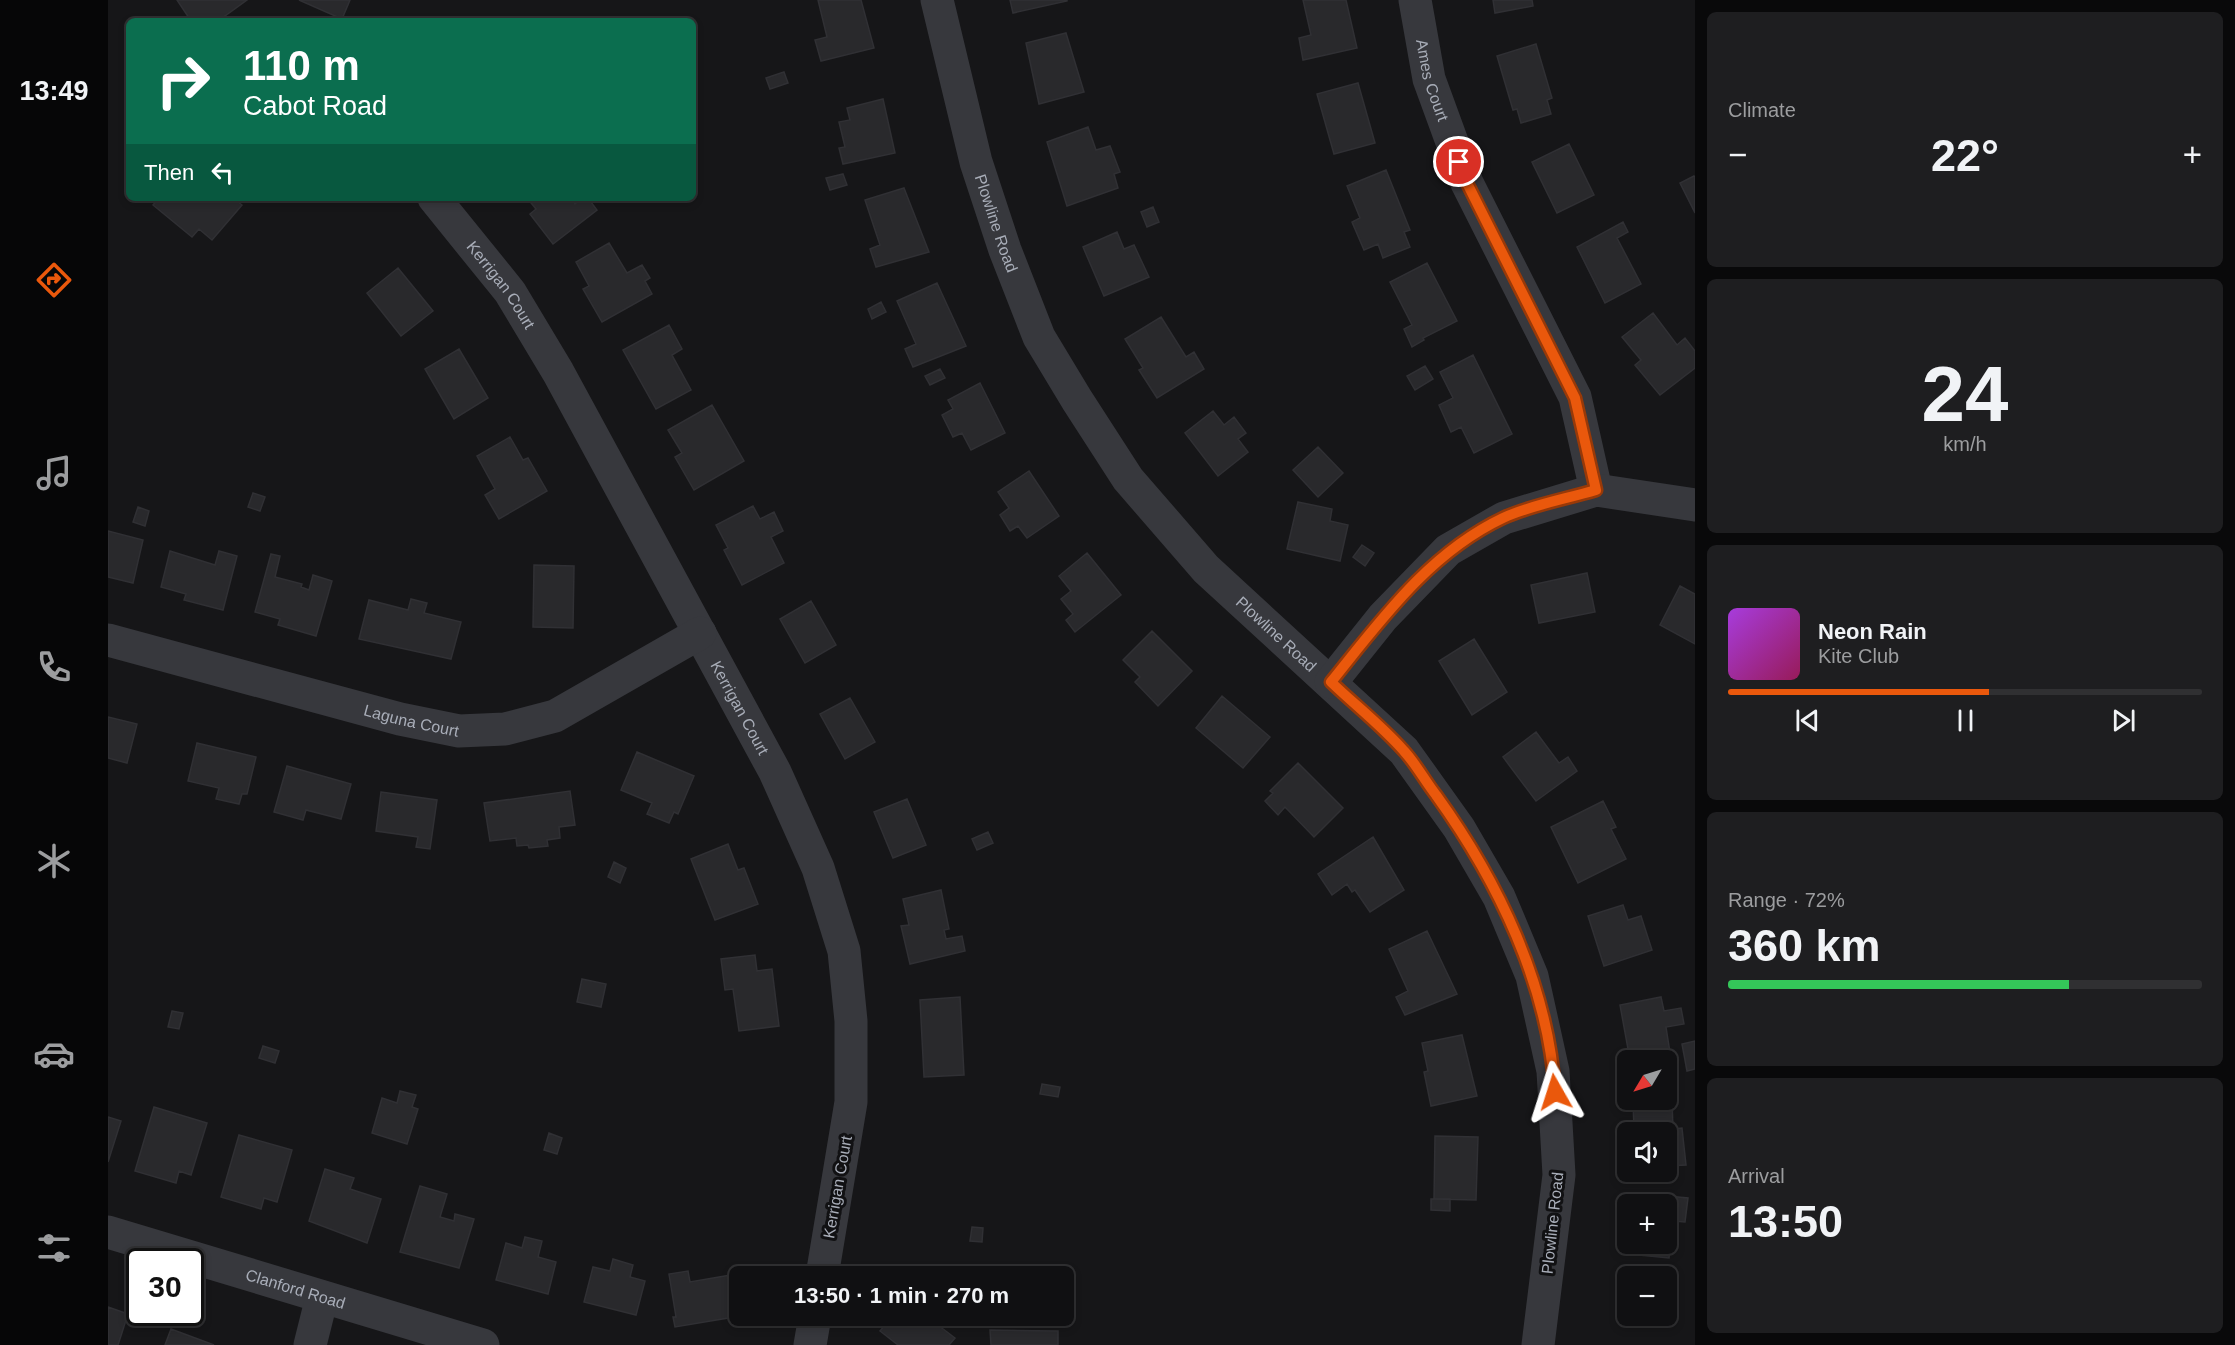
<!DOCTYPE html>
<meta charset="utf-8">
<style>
:root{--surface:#101012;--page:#1e1e20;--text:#f1f3f6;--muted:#9c9d9f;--line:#303032;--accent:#ea580c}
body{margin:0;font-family:Helvetica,sans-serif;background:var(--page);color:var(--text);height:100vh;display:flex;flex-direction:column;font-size:22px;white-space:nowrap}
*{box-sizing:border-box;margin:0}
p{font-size:20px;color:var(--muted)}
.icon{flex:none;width:33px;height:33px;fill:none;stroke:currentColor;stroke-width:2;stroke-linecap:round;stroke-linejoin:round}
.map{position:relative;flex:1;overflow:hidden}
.side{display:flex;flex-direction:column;gap:12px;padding:12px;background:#09090a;width:540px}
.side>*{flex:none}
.guide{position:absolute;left:18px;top:18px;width:570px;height:183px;border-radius:9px;box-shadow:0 3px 9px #0003,0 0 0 2px var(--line);background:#0b6e4f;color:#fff;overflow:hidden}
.needle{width:39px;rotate:232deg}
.fabs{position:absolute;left:1509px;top:1050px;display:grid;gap:12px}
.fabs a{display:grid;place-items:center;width:60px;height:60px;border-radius:9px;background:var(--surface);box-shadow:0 3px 9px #0003,0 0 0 2px var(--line);font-size:30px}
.speed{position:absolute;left:18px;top:1248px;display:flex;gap:12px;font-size:30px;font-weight:700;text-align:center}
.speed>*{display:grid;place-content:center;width:78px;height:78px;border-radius:50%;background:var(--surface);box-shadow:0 3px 9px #0003,0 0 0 2px var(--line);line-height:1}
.speed .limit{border:3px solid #111;border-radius:9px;background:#fff;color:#111}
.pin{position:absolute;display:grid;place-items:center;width:51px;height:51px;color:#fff;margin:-26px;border:3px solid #fff;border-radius:50%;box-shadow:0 2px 6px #0007}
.me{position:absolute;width:66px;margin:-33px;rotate:354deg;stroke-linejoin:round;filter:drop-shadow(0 0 4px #0008)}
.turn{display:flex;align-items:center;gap:21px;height:126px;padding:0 18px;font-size:27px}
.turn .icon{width:78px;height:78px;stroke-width:2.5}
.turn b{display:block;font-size:42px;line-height:51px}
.then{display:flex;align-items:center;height:57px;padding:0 18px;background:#0003;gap:12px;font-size:22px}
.big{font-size:45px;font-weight:700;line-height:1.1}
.side .tile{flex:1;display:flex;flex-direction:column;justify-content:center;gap:9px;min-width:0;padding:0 21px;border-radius:9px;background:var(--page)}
.side .dial{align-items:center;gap:0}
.dial b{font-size:78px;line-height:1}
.song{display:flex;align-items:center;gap:18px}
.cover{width:72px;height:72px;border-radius:9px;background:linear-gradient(135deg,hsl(280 70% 55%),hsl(330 70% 35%))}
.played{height:6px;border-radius:3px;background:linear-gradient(90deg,var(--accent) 55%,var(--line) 55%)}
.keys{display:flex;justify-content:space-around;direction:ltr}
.heat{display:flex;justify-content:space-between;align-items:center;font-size:33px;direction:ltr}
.charge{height:9px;border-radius:4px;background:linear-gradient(90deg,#34c759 72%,var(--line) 0)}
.trip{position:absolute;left:621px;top:1266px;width:345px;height:60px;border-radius:9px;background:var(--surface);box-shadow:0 3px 9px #0003,0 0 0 2px var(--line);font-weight:700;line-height:60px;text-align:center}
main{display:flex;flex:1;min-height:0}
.tabs{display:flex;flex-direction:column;width:108px;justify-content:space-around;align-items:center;background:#060607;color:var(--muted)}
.tabs .icon{width:42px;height:42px}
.tabs .selected{color:var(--accent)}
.tabs b{font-size:27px;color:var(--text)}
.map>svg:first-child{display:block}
.building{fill:#29292c;stroke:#303034;stroke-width:1.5}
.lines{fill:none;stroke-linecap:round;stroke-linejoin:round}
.minor{stroke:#37383d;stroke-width:33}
.route-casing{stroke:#983908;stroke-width:15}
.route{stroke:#ea580c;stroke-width:10}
.labels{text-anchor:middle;stroke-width:6;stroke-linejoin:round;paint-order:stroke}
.street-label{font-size:16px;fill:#a8adb8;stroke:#111113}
</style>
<main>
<nav class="tabs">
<b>13:49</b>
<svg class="icon selected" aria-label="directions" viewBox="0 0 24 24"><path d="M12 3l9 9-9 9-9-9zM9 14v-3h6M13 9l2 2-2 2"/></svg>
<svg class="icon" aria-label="music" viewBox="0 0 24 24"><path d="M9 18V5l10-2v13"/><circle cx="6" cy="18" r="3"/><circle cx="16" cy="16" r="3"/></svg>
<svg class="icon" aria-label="phone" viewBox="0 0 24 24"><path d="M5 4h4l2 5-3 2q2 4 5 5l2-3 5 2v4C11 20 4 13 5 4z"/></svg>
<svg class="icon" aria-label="climate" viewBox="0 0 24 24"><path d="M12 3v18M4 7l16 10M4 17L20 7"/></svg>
<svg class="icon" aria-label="car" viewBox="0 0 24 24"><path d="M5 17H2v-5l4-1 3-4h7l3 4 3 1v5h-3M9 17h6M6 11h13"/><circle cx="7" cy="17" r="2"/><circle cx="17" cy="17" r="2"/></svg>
<svg class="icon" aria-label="filters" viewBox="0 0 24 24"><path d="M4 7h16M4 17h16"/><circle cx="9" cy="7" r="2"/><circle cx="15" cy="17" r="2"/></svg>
</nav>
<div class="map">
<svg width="1587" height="1345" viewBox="0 0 1587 1345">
<rect width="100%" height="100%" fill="#161618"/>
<path class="building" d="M69 0H139L110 21H83Z
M191 0H242L234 19Z
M710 0H753L766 48 713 61 707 40 719 37Z
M902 0H959V1L905 13Z
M1195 0H1238L1249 48 1195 60 1191 38 1203 35Z
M1385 0H1424L1425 6 1387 13Z
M958 33 976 92 931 104 918 43Z
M1428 44 1444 98 1439 100 1443 114 1413 123 1409 109 1405 110 1389 56Z
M676 72 680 83 662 89 658 78Z
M1250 83 1267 143 1226 154 1209 94Z
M775 99 787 153 735 164 731 148 737 147 731 122 742 120 739 108Z
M980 127 988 150 1002 146 1012 172 1006 174 1010 188 959 206 939 142Z
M1461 144 1486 195 1449 213 1424 162Z
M1278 170 1302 230 1296 232 1302 247 1275 258 1270 244 1256 250 1244 222 1252 218 1239 186Z
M735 174 739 185 722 190 718 178Z
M1586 176 1587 177V213L1572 183Z
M796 188 821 252 768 267 762 249 772 245 757 200Z
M51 198H125L134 205 104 240 91 229 84 237 45 205Z
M419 198H463L467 204 474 198H480L489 210 445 244 422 214 428 209Z
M1045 207 1051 222 1039 227 1033 212Z
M1515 222 1520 232 1509 238 1533 284 1497 303 1469 247Z
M1009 232 1016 249 1026 245 1041 277 996 296 975 247Z
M501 243 519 273 534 265 542 278 537 281 544 294 494 322 475 289 481 286 468 262Z
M1319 263 1349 321 1315 338 1316 340 1304 347 1296 329 1304 325 1282 282Z
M290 268 325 311 293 336 259 293Z
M829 283 858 346 805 367 797 349 808 344 789 301Z
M773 302 778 312 764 319 760 309Z
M1545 313 1569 345 1577 338 1587 351V368L1552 395 1527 365 1533 360 1514 337Z
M1053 317 1078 357 1086 352 1096 369 1049 398 1031 370 1035 368 1017 339Z
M561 325 574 349 564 355 583 390 548 409 515 350Z
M351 349 380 398 346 419 317 369Z
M1365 355 1404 434 1366 453 1353 427 1343 432 1331 405 1345 398 1332 372Z
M1317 366 1325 379 1307 390 1299 376Z
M832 369 837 378 822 385 817 376Z
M872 383 897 433 863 450 854 433 845 437 834 415 845 409 840 400Z
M604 405 636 461 586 490 567 457 574 453 560 430Z
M1105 411 1116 425 1126 417 1138 433 1130 439 1140 452 1110 476 1077 433Z
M402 437 415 460 420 458 439 491 391 519 377 495 387 489 369 456Z
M1210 447 1235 473 1210 497 1185 470Z
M921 471 951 516 919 538 910 526 902 531 892 515 901 508 890 492Z
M145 493 157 497 152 511 140 507Z
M1190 502 1224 509 1222 521 1240 525 1232 561 1179 549Z
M645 506 652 519 666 512 675 531 663 537 676 563 634 585 616 550 620 548 608 525Z
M30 507 41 511 37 526 25 522Z
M0 531 35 540 25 583 0 577Z
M1254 545 1266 553 1257 566 1245 557Z
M62 551 107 565 111 551 129 556 115 610 76 600 78 594 53 587Z
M979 553 1013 595 967 632 958 620 965 614 953 599 963 591 951 576Z
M163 554 172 556 167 577 194 584 193 587 201 590 205 575 224 581 208 636 170 625 172 619 147 612Z
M426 565 466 566 465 628 425 627Z
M1479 573 1487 612 1431 623 1423 585Z
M1572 586 1587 594V644L1552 625Z
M303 599 319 603 316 613 353 622 343 659 251 639 261 600 300 610Z
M703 601 728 645 697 663 672 619Z
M1044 631 1084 671 1050 706 1027 682 1032 677 1015 660Z
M1366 639 1399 692 1364 715 1331 661Z
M1114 696 1162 737 1135 768 1088 728Z
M742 698 767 742 737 759 712 714Z
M0 717 29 724 19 763 0 758Z
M1428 732 1451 763 1460 757 1469 771 1428 801 1395 757Z
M89 743 148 757 139 794H134L131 804 108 799 111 788 80 781Z
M529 752 586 776 570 814 566 812 561 823 539 814 544 803 513 790Z
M1190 763 1235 808 1206 837 1177 807 1170 815 1157 801 1165 793 1162 791Z
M179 766 243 784 233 819 198 810 195 820 166 812Z
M462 791 467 825 451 827 452 838 439 840 440 846 421 848 420 845 409 846 408 838 382 841 376 803Z
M273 792 329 800 322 849 308 847 310 837 268 831Z
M799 799 818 845 785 858 766 812Z
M1495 801 1508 827 1503 829 1518 859 1470 883 1443 827Z
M880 832 885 843 869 850 864 839Z
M1265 837 1296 890 1262 912 1247 890 1244 892 1239 884 1224 895 1210 874Z
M620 844 630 870 636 868 650 904 607 920 583 859Z
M506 862 518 868 512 883 500 877Z
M833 890 841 929 836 930 838 939 854 936 857 951 802 964 793 926 801 925 795 899Z
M1515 905 1520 920 1533 916 1544 950 1496 966 1480 916Z
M1319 931 1349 994 1297 1015 1288 997 1300 991 1281 949Z
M647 955 649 971 664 969 671 1026 631 1031 625 989 617 990 613 959Z
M474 979 498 984 493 1007 469 1002Z
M852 997 856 1075 816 1077 812 1000Z
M1553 997 1556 1011 1573 1008 1576 1024 1558 1027 1563 1059 1522 1060 1512 1005Z
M64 1011 75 1013 71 1029 60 1027Z
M1354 1035 1369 1096 1323 1106 1316 1072 1320 1071 1314 1043Z
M1587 1041V1069L1579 1071 1574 1044Z
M155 1046 171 1051 167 1063 151 1058Z
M934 1084 952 1087 950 1097 932 1094Z
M292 1091 308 1095 304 1107 310 1109 299 1144 264 1133 274 1098 289 1103Z
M1564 1101 1565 1129 1574 1128 1578 1165 1558 1166V1132H1520V1129L1526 1128 1525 1103Z
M46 1107 99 1123 83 1175 71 1171 68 1183 27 1171Z
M0 1117 13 1121 0 1162Z
M441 1133 454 1138 449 1154 436 1150Z
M131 1135 184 1150 169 1202 156 1198 153 1209 113 1197Z
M1327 1136 1370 1137 1368 1200 1326 1199Z
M217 1169 246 1178 242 1189 273 1199 259 1243 201 1221Z
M312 1186 339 1194 332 1217 346 1221 347 1214 366 1219 351 1268 292 1252Z
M1527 1193 1580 1198 1577 1222 1565 1221 1561 1258 1521 1254 1522 1244H1558V1204H1526Z
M1323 1199H1342V1211L1323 1210Z
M864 1227 875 1228 874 1242 862 1241Z
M417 1237 434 1241 430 1257 448 1262 440 1294 388 1280 398 1243 414 1248Z
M505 1259 525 1265 522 1277 537 1281 528 1315 476 1302 485 1267 502 1271Z
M580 1271 582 1282 629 1274 632 1316 567 1327 565 1317H568L561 1274Z
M0 1307 20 1314 10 1345H0Z
M785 1316H818L847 1338 841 1345H790L772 1331Z
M63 1329 106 1345H57Z
M882 1330 950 1331V1345H883Z"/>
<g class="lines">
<g class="minor">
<path id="s1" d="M829 0 868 162 897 250 931 337 969 400 1020 479 1098 569 1296 751 1351 828 1391 897 1424 976 1445 1071 1451 1175 1430 1345"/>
<path id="s2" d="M1307 0 1321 79 1359 183 1467 397 1488 490"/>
<path id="s3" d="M326 198 402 292 450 372 667 772 710 868 736 951 743 1021V1102L714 1276"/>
<path id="s4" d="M0 640 292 719 351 731 397 729 447 716 592 633"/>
<path d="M1223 682 1275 617 1340 550 1396 518 1488 490 1587 505"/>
<path id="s5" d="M0 1232 375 1345"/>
<path d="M202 1345 214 1297"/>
<path d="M702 1345 707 1316"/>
</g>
</g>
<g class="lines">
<g class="route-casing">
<path id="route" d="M1351 162 1359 183 1467 398 1488 490C1458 499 1423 505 1395 518 1321 553 1273 620 1223 682 1247 705 1274 726 1296 751 1308 764 1317 781 1328 795 1390 881 1440 984 1447 1092"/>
</g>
<use href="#route" class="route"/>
</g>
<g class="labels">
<g class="street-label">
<text dy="6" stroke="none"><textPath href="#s2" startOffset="82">Ames Court</textPath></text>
<text dy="6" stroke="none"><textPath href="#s1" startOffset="231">Plowline Road</textPath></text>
<text dy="6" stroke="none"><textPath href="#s3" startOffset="110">Kerrigan Court</textPath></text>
<text dy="6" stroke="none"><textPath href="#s1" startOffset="735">Plowline Road</textPath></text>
<text dy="6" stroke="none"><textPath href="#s3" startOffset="596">Kerrigan Court</textPath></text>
<text dy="6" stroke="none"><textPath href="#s4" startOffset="314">Laguna Court</textPath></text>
<text transform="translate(729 1187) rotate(-80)" y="6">Kerrigan Court</text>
<text transform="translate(1444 1223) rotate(-84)" y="6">Plowline Road</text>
<text dy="6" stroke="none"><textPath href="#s5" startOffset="196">Clanford Road</textPath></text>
</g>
</g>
</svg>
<div class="fabs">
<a><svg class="needle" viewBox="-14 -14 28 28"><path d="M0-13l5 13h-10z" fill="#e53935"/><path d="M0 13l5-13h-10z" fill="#9c9d9f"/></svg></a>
<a><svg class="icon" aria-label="sound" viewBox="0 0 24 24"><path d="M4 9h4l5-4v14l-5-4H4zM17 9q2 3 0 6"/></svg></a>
<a>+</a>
<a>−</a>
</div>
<div class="speed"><div class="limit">30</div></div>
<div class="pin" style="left:1351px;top:162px;background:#d93025"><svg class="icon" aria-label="arrive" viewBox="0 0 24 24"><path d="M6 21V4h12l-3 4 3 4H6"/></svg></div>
<svg class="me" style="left:1447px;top:1092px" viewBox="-20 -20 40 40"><path d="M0-17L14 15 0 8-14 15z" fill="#ea580c" stroke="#fff" stroke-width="4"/></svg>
<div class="trip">13:50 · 1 min · 270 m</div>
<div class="guide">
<div class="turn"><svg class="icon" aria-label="right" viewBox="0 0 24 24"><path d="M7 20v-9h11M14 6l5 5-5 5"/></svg><div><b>110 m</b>Cabot Road</div></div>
<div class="then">Then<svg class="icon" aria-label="left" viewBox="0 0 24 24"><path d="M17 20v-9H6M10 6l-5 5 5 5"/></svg></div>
</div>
</div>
<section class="side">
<div class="tile"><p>Climate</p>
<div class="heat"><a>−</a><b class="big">22°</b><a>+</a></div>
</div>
<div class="tile dial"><b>24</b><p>km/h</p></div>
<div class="tile">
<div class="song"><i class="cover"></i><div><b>Neon Rain</b><p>Kite Club</p></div></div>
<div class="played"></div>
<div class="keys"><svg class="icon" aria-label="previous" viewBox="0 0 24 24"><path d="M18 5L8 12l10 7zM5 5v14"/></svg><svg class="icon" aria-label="pause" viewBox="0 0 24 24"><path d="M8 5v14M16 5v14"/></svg><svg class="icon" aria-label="next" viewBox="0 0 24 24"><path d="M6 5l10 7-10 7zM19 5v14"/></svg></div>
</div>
<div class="tile"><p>Range · 72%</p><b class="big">360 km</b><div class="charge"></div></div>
<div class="tile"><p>Arrival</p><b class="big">13:50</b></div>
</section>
</main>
